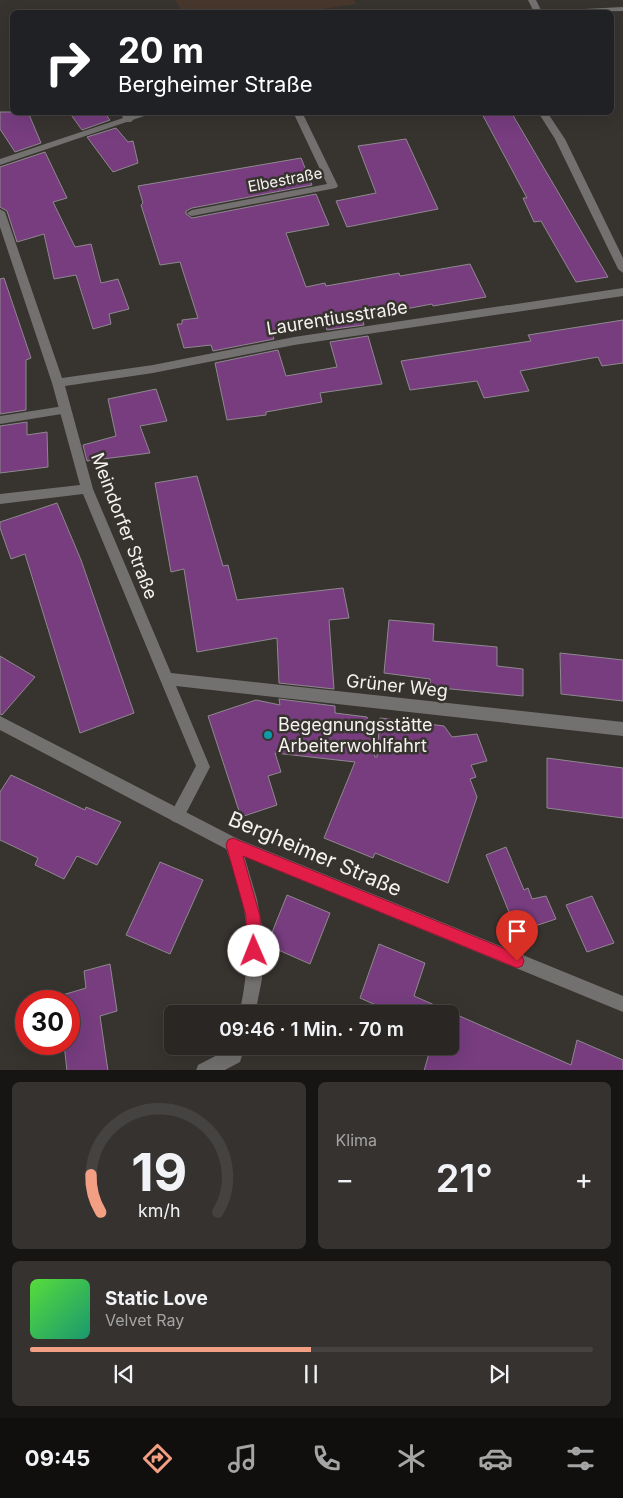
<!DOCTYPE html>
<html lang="de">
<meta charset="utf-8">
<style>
:root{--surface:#292623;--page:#353230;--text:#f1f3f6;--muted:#a5a5a6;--line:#454341;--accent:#f39f84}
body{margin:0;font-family:Inter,sans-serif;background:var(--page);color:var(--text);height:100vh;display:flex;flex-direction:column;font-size:19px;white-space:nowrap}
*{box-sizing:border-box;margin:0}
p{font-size:16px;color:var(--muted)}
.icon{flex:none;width:28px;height:28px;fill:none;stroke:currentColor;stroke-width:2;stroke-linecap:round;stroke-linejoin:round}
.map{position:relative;height:1070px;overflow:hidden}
.sheet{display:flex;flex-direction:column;gap:12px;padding:12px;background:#171513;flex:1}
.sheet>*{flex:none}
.top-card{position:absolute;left:10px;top:10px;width:604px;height:105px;border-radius:8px;box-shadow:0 5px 20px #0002,0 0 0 1px var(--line);background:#202124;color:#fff;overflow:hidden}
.speed{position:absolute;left:15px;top:990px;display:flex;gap:10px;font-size:25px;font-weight:700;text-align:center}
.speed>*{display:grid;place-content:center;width:65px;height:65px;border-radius:50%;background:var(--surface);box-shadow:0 5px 20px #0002,0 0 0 1px var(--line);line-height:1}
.speed .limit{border:8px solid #d22;background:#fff;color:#111}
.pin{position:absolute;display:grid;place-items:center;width:42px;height:42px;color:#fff;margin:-51px -21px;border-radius:50% 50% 50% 0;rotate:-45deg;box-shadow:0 0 5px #0007}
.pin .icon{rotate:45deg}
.me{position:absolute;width:55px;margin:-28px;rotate:359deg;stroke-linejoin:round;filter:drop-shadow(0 0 4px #0008)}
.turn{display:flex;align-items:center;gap:18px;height:105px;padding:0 25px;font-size:22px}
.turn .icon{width:65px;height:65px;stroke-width:2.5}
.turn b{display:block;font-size:35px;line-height:42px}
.big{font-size:38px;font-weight:600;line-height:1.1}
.sheet .card{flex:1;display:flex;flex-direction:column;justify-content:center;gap:8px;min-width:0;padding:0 18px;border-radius:8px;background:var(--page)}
.sheet .dial{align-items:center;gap:0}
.dial svg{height:130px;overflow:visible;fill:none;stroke:var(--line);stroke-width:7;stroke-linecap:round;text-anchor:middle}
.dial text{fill:var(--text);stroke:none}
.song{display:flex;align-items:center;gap:15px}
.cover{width:60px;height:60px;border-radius:8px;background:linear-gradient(135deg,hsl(110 70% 55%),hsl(160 70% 35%))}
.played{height:5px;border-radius:2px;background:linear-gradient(90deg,var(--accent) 50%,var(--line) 50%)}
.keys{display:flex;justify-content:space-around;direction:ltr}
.heat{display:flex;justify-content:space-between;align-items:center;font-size:28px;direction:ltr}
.sheet .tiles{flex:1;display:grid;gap:12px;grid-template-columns:1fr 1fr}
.card:last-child{grid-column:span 2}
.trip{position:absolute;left:164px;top:1005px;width:295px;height:50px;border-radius:8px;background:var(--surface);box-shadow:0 5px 20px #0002,0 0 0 1px var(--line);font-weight:600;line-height:50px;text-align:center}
.tabs{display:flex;height:80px;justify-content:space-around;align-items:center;background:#100f0e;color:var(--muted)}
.tabs .icon{width:35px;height:35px}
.tabs .on{color:var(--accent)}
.tabs b{font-size:22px;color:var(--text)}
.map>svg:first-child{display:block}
.commercial{fill:#48372d}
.building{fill:#773d7f;stroke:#8e898e}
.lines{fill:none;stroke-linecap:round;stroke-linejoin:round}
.service{fill:#73716f;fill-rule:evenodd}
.minor{fill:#73716f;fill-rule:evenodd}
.tertiary{fill:#73716f;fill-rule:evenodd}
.route{fill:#e11d48;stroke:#92132f}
.culture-dot{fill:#0f9aa8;stroke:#37332f;stroke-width:2}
.labels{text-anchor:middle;stroke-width:5;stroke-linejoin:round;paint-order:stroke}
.far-street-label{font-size:15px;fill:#f5f2f0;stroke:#37332f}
.street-label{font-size:18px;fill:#f5f2f0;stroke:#37332f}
.poi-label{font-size:18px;fill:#f5f2f0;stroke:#37332f;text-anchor:start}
.near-street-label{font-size:21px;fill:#f5f2f0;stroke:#37332f}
</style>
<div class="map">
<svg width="623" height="1071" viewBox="0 0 623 1071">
<rect width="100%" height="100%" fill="#37332f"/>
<path class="commercial" d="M175 0H354L356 4 302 12H182Z"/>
<path class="building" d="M0 112H28L41 143 15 152 0 129Z
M69 112H104L110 120 82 130Z
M481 112H511L608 277 576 282 541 221 534 222 523 198H527Z
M116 128 128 142 133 141 138 163 113 172 87 137Z
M406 139 438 209 347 227 336 201 376 193 358 146Z
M45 152 67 198 53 202 75 247 91 244 101 283 118 279 129 309 109 314 111 324 93 329 76 275 54 279 44 234 17 242 7 211 0 207V167Z
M301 158 312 185 192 208 186 211V214L192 218 316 194 329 225 286 233 306 287 325 283 326 286 399 273 400 276 470 264 486 297 433 306 432 304 362 317 364 325 327 330 325 322 272 332 274 339 213 351 211 345 184 348 177 324H182V320L198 318 180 262 160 265 141 205 143 203 138 186Z
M4 278 31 358 26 360V410L0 414V279Z
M623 320V363L602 366 598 357 520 371 529 391 484 398 477 381 410 390 401 361 531 341 528 335Z
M368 336 382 384 320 393 322 402 266 412V415L227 420 215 363 278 350 286 376 337 367 330 342Z
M156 389 167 421 140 426 150 453 87 461 83 445 116 436 108 399Z
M27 422V435L47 432 48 467 0 473V426Z
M197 476 223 566 228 565 237 600 343 588 349 618 329 620 334 689 279 683 277 638 197 652 184 569 171 572 155 483Z
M57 503 81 560 134 713 80 733 25 554 11 559 0 528V522Z
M389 620 434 624 433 641 497 647V666L523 669V696L430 687V679L384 673Z
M560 653 623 660V701L561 694Z
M0 656 35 677 2 715 0 714Z
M279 699 335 706V713L367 717 375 757H377L380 718 444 726 452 737 477 734 487 761 471 765 476 777 470 779 477 797 448 883 375 853 373 858 324 838 355 762 275 753 281 772 268 776 277 805 241 817 208 716 256 700 280 705Z
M547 758 623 768V818L547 808Z
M11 775 85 810 86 807 121 822 97 865 77 856 64 879 35 865 38 858 0 840V792Z
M506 847 524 890 528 888 532 899 546 896 556 919 517 932 486 855Z
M160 862 203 880 170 954 126 935Z
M287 895 330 913 310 964 267 945Z
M592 896 614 943 587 952 566 905Z
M379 944 425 963 414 996 571 1065 577 1040 623 1060V1071H424L431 1046H450V1014H396L360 998Z
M110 964 117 1011 100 1016 108 1071H67L64 1044H69V1001H59V996L86 988 84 971Z"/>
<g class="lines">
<path class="service" d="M528 0H536L542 12H534Z
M120 112H129L133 120 131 122H125Z
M64 406 68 407 70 410 68 413 0 424V416Z"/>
<path class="minor" d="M623 7V11L561 12 565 10Z
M141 112H156L0 165V159Z
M293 112H302L338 186 336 188 192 216 189 215 187 213 192 210 327 184Z
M538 112H547L565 139 623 258V273L618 269 555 139Z
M0 209 5 212 62 378 153 365 294 337 623 288V296L294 345 153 373 65 386 93 489 171 673 623 722V736L176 686 210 767 182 821 177 823 172 821 170 816 172 811 196 766 83 494 0 504V494L80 485 52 383 0 227Z
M233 837 238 840 241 845 257 899 262 927V979L255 1014H239C247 980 250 943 244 909 240 887 232 866 225 845L228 840Z
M229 1046H245L240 1062 223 1071H196L198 1065 227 1050Z"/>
<path class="tertiary" d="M0 716 238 839 623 996V1012L228 850 0 730Z"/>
</g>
<path class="route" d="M233 838 522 956 524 961 522 966 517 968 243 856 260 916 261 951 259 956 254 958 248 956 246 951V916L226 845 228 840Z"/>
<circle class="culture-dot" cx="268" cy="735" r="5"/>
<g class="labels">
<g class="far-street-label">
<text transform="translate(285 180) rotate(-11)" y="5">Elbestraße</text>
</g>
<g class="street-label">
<text transform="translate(337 318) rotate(-9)" y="6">Laurentiusstraße</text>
<text transform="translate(124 526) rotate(69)" y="6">Meindorfer Straße</text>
<text transform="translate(397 686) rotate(6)" y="6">Grüner Weg</text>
</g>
<g class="poi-label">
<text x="278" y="731">Begegnungsstätte<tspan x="278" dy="21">Arbeiterwohlfahrt</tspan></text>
</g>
<g class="near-street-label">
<text transform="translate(315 854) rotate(23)" y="7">Bergheimer Straße</text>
</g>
</g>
</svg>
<div class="speed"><div class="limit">30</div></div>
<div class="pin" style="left:517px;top:961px;background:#d93025"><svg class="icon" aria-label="arrive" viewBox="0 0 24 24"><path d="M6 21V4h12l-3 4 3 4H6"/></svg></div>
<svg class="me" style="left:254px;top:951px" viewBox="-20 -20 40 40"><circle r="19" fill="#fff"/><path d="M0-13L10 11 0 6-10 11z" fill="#e11d48"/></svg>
<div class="trip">09:46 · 1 Min. · 70 m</div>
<div class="top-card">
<div class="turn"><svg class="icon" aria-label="right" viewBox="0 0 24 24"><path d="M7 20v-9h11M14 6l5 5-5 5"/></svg><div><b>20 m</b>Bergheimer Straße</div></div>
</div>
</div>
<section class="sheet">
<div class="tiles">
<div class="card dial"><svg viewBox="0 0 100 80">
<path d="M14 69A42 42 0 1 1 86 69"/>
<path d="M14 69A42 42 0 0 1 8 46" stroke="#f39f84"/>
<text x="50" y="56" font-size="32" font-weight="700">19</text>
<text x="50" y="72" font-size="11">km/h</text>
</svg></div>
<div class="card"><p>Klima</p>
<div class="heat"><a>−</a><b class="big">21°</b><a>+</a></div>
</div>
<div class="card">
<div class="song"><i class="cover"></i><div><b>Static Love</b><p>Velvet Ray</p></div></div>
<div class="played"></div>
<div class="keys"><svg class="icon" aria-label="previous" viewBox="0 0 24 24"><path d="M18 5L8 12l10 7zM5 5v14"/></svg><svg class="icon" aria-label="pause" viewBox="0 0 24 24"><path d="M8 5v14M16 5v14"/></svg><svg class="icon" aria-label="next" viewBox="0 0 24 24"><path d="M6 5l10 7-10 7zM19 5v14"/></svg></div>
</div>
</div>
</section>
<nav class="tabs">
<b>09:45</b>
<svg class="icon on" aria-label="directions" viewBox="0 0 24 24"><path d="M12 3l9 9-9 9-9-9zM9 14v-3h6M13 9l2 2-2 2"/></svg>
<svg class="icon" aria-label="music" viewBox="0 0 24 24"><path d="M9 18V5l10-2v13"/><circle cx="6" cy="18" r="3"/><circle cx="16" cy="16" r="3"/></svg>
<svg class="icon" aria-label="phone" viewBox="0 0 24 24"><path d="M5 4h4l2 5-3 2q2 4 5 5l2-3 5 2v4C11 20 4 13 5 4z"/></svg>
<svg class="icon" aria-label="climate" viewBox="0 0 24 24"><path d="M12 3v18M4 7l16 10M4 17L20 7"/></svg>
<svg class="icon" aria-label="car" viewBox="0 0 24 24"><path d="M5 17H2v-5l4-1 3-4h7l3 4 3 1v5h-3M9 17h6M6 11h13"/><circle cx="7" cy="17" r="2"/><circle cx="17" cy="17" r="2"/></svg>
<svg class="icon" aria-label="filters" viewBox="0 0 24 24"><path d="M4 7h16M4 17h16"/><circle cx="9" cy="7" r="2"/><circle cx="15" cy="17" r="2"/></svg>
</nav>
